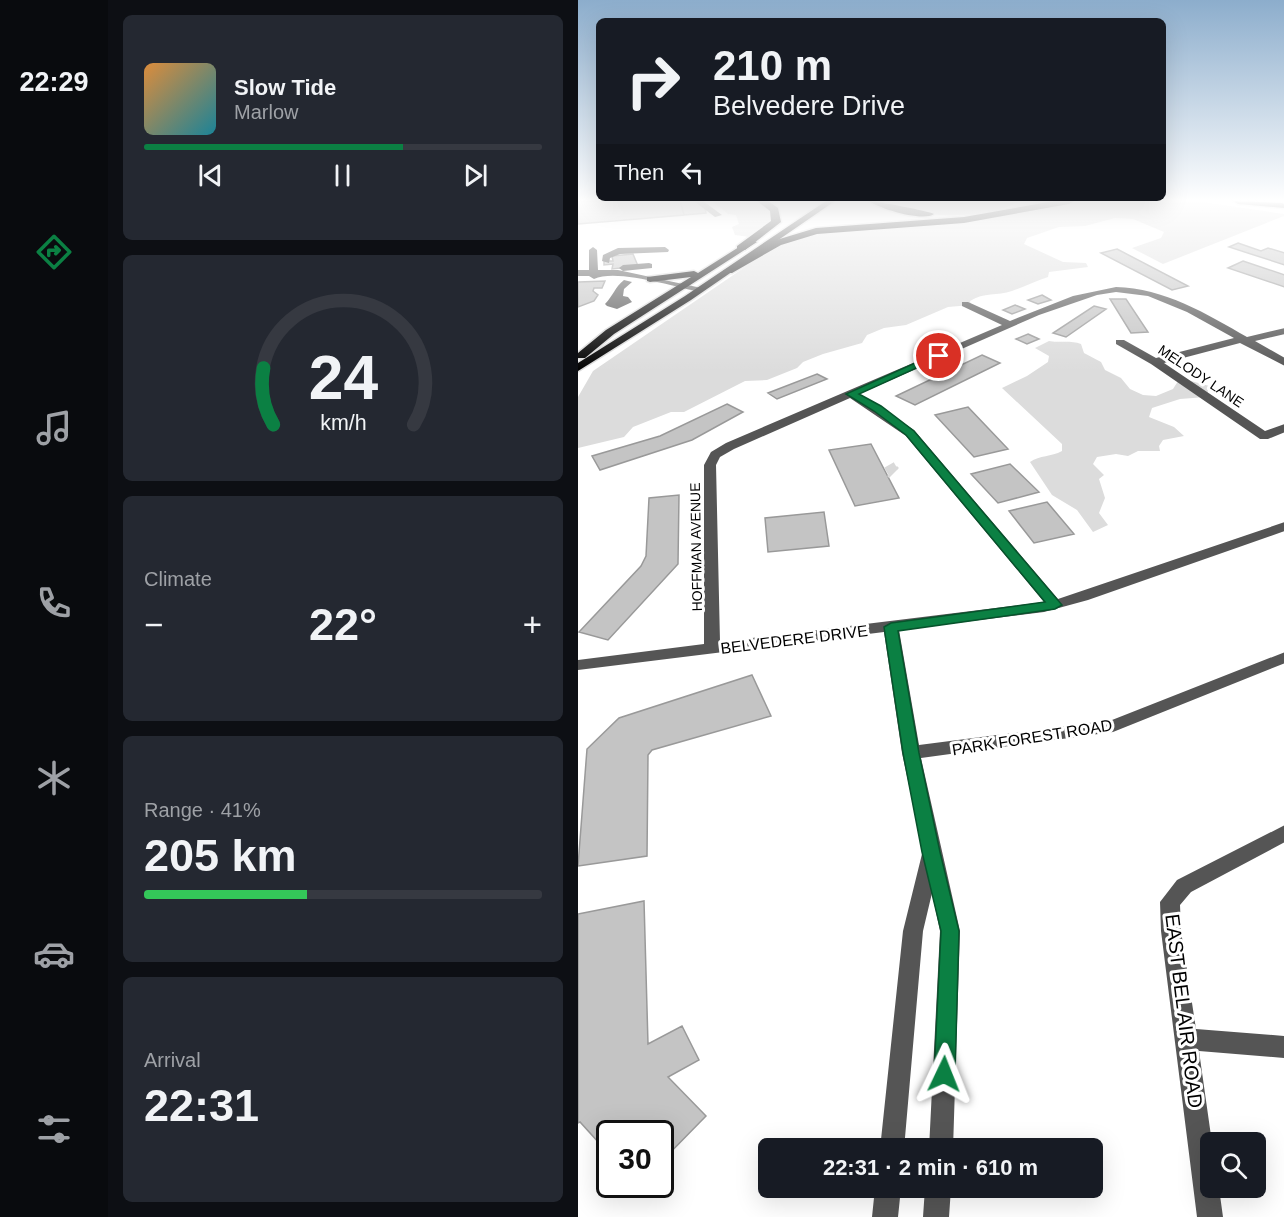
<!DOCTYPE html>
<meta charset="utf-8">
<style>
:root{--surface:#171b24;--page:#242831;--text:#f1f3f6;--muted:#9ea1a6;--line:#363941;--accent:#0b8043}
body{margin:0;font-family:Arial,sans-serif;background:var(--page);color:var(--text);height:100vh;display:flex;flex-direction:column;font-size:22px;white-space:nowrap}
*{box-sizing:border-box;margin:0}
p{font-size:20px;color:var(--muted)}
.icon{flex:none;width:33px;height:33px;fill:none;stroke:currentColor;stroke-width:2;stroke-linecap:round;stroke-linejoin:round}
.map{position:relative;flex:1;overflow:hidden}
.panel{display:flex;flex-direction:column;gap:15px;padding:15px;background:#0d0f14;width:470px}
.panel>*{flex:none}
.banner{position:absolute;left:18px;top:18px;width:570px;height:183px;border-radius:9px;box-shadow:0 6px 24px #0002;background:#171b24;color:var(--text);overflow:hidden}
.tools{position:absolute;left:622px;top:1132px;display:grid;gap:12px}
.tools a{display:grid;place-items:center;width:66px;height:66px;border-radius:9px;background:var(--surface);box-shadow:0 6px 24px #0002;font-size:30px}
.speed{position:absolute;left:18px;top:1120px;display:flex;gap:12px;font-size:30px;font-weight:700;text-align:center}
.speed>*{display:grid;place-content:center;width:78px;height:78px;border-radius:50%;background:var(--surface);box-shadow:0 6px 24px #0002;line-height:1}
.speed .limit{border:3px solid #111;border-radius:9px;background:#fff;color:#111}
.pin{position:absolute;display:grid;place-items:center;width:51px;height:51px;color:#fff;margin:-26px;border:3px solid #fff;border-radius:50%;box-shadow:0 2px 6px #0007}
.me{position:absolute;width:66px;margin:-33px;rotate:2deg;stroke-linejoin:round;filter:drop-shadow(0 0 4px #0008)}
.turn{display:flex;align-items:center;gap:21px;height:126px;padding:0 18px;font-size:27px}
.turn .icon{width:78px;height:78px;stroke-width:2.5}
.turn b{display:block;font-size:42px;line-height:51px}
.then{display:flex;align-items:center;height:57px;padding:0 18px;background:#0003;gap:12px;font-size:22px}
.big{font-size:45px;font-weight:800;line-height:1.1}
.panel .widget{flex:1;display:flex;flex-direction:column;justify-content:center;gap:9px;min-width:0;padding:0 21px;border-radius:9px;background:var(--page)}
.panel .dial{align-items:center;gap:0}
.dial svg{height:156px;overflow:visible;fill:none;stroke:var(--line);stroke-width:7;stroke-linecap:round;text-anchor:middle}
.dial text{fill:var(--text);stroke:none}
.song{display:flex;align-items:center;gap:18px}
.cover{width:72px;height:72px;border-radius:9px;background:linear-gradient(135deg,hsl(30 70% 55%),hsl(190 70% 35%))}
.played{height:6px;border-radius:3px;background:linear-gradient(90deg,var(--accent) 65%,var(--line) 65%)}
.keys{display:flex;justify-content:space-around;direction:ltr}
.heat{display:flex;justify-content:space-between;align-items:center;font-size:33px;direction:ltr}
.charge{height:9px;border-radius:4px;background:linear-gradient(90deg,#34c759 41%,var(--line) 0)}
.trip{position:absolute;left:180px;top:1138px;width:345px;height:60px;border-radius:9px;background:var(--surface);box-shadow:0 6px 24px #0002;font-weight:800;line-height:60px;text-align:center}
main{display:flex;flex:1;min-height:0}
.tab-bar{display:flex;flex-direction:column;width:108px;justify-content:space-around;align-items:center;background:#090b0e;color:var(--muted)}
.tab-bar .icon{width:42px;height:42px}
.tab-bar .current{color:var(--accent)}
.tab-bar b{font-size:27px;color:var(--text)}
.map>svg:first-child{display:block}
.green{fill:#dcdcdc}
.building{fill:#c4c4c4;stroke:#999;stroke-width:1.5}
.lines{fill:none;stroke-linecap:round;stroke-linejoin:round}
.minor-tunnel-far1{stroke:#d9d9d9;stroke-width:11;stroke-dasharray:11 5;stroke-linecap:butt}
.minor-tunnel{stroke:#d9d9d9;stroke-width:14;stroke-dasharray:14 7;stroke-linecap:butt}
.major-casing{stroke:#dbdbdb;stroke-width:3}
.highway-casing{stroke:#dbdbdb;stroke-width:3}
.minor{fill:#555;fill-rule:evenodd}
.major{fill:#000;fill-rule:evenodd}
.highway{fill:#000;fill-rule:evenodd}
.route{fill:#0b8043;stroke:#07532c;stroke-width:1.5}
.labels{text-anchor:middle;stroke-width:6;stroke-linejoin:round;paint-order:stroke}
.far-street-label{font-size:14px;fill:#000;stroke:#fff}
.street-label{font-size:16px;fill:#000;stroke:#fff}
.near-street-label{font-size:20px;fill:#000;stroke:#fff}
</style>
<main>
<nav class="tab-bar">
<b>22:29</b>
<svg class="icon current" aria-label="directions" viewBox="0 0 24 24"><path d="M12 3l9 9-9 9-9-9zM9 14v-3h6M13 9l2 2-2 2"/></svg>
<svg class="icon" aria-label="music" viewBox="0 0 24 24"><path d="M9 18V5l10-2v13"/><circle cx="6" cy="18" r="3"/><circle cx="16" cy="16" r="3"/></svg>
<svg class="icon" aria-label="phone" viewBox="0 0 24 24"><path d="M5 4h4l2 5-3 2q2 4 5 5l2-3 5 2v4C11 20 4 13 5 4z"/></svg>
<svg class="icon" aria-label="climate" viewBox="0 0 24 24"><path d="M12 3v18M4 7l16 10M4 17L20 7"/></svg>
<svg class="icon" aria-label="car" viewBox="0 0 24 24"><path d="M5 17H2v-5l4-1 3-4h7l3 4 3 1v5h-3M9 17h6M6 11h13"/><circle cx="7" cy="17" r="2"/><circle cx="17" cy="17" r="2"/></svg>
<svg class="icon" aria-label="filters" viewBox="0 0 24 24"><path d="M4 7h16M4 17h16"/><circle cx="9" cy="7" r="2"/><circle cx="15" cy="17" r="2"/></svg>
</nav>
<section class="panel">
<div class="widget">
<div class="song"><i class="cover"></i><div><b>Slow Tide</b><p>Marlow</p></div></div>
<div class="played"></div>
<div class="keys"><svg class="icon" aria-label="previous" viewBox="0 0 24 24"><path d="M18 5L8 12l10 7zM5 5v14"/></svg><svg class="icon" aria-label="pause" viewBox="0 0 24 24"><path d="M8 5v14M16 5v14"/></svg><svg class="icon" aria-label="next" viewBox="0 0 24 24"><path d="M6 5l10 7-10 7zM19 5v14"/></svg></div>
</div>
<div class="widget dial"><svg viewBox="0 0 100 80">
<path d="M14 69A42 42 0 1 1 86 69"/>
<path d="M14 69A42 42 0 0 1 9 40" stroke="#0b8043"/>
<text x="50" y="56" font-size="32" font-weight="700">24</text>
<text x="50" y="72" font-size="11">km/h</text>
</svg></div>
<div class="widget"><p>Climate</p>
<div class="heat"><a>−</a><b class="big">22°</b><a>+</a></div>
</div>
<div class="widget"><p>Range · 41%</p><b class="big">205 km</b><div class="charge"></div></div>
<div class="widget"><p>Arrival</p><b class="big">22:31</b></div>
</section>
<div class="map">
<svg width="707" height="1217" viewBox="0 0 707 1217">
<rect width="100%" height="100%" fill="#fff"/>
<path class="green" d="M134 201H185L199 216 172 237 157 235 154 227 161 224 158 215 150 214Z
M296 201H442C406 222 333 218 296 201Z
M506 201H618L706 214V216L585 264 554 248 583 238 586 232 555 219 537 218 507 226 481 227 449 238 446 244 485 262 508 263 510 267 471 272 470 277C457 281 446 287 434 291 419 296 406 292 392 301L393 305 370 307 328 325 306 328 289 335 284 343 245 354 225 362 219 368 189 380 167 381 106 412H93L55 427 46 437 0 448V397L15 371 186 254C256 219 315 232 388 222 428 217 467 208 506 201Z
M471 341C482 343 493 340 503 344L506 353 523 362 527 370 543 378 552 389 565 395 578 396 595 389 602 378 635 387 631 388 628 397 602 399 574 408 571 417 596 427 606 436 585 440 581 446 582 451H560L550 456 538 454 519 457 515 464 526 475 521 479 527 498 521 513 530 525 515 532 499 510 474 495 452 462C462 455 473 457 484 451V444L424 388 449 376 470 362 471 356 457 348Z"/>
<path class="building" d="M0 201H102L106 215 0 224Z
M102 201H118L127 208 128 213 106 215Z
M660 243 683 251 690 248 707 253V265L651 247Z
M539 249 610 286 594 290 523 253Z
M55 254 60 266 34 269 35 264 26 265V261H35L34 256Z
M665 261 707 275V287L650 268Z
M27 281 24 288H16L15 291 20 295 16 301 0 307V282Z
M464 295 473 300 460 304 450 300Z
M532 299H548L570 332 553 333Z
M437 305 447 309 434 314 425 310Z
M516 306 528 309 488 337 475 333Z
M450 334 461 339 449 344 438 339Z
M404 355 422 363 337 405 318 396Z
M239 374 249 379 199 399 190 393Z
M149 404 165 412 114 440 22 470 14 456 82 436Z
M390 407 430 449 396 457 357 415Z
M293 444 321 498 277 506 251 450Z
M432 464 461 492 420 503 393 474Z
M101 495 100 564 30 640 1 632 63 566 68 556 71 498Z
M469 502 496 534 456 543 431 511Z
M246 512 251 546 190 552 187 518Z
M174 675 193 716 74 750 70 755 69 856 0 866 9 749 41 718Z
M66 901 70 1044 104 1026 121 1060 90 1077 128 1116 82 1163V1134H32V1155L2 1122 0 1123V914Z"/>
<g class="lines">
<path class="minor-tunnel-far1" d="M311 465 315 472"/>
<path class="minor-tunnel" d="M314 471 316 473"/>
<g class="major-casing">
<path id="major" d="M248 201H257L113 300 0 371V363L107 296Z
M172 240 179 242 36 334 7 358H0V353L28 330 113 277 72 282 69 281V277L116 271 120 273Z"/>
</g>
<g class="highway-casing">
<path id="highway" d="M179 201H190L200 208 203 222 167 250H159V246L193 221 192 211Z
M291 201C298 201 351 211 356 214 345 222 302 209 291 201Z
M476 201H496L491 204 386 223 239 234 203 245 154 273H146L145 271 195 241 238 228 386 217Z
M655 201 704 203 707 204V208L660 204Z"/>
</g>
<path class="minor" d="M116 201H125L144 215 137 217Z
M15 247 19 250 20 270H40L128 289 123 292C97 287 38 268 16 279L11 276H0V270H11V250Z
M87 247 91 250 90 252 42 254 32 258 31 263 24 261 25 255 40 248Z
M71 263 74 264V268L45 271 41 268 45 265Z
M46 280 54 282 46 289 45 296 50 297 54 302 39 309 29 306 27 304C35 296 37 287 46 280Z
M538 287C586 288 629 314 669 337L707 328V334L677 341 707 358V366L662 343 586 363 687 431 707 424V432L690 439H682L573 364 538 344V340H546L578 358 656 338 609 312 570 296 538 292 519 295 461 315 281 394 336 430 480 599 707 522V531L510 600 466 612 321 630 341 745 534 720 707 652V663L535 732 343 758 382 931 375 1149H351L362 931 354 893 345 931 326 1149H302L325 931 345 850 324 753 306 632 0 670V660L126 644V465L133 452 148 443 424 325 384 306V302H390L432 321 495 296ZM272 398 328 436 466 602 142 642 138 465 142 457 156 449Z
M707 825V842L613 892 602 905 603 931 618 1029 707 1036V1058L621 1051 634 1143 633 1188H641L645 1217H619L583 931 582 902 599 880Z
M297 1188H323L320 1217H294Z
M347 1188H373L371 1217H345Z"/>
<use href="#major" class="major"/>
<use href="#highway" class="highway"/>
</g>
<linearGradient id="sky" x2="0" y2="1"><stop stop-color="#8cadcc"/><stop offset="0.54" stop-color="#fff"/><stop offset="1" stop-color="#fff" stop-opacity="0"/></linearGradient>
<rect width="707" height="371" fill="url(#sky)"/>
<path class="route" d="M357 354 365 356 281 394 303 406 336 431 484 605 477 609 320 631 341 753 362 852 381 931 377 1074 374 1082 366 1085 359 1082 356 1074 363 931 344 852 325 753 306 627 313 623 467 602 328 435 296 411 268 394Z"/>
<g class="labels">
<g class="far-street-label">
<text transform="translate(623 376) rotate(34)" y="5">MELODY LANE</text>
<text transform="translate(118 547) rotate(-91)" y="5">HOFFMAN AVENUE</text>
</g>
<g class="street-label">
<text transform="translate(216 639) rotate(-7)" y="6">BELVEDERE DRIVE</text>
<text transform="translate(454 737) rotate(-9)" y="6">PARK FOREST ROAD</text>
</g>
<g class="near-street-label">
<text transform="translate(606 1011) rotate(83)" y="7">EAST BEL AIR ROAD</text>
</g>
</g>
</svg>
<div class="tools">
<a><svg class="icon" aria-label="search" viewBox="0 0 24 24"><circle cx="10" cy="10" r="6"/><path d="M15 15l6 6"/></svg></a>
</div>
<div class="speed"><div class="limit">30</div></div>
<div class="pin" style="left:361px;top:356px;background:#d93025"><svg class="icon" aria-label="arrive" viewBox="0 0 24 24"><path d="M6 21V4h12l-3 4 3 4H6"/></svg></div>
<svg class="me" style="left:366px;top:1074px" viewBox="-20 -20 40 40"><path d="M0-17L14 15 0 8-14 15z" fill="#0b8043" stroke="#fff" stroke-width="4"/></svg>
<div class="trip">22:31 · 2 min · 610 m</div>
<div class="banner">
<div class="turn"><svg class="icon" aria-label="right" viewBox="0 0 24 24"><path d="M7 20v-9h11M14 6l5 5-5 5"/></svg><div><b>210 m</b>Belvedere Drive</div></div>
<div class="then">Then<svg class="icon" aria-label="left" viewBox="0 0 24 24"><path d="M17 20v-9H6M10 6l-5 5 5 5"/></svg></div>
</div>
</div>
</main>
